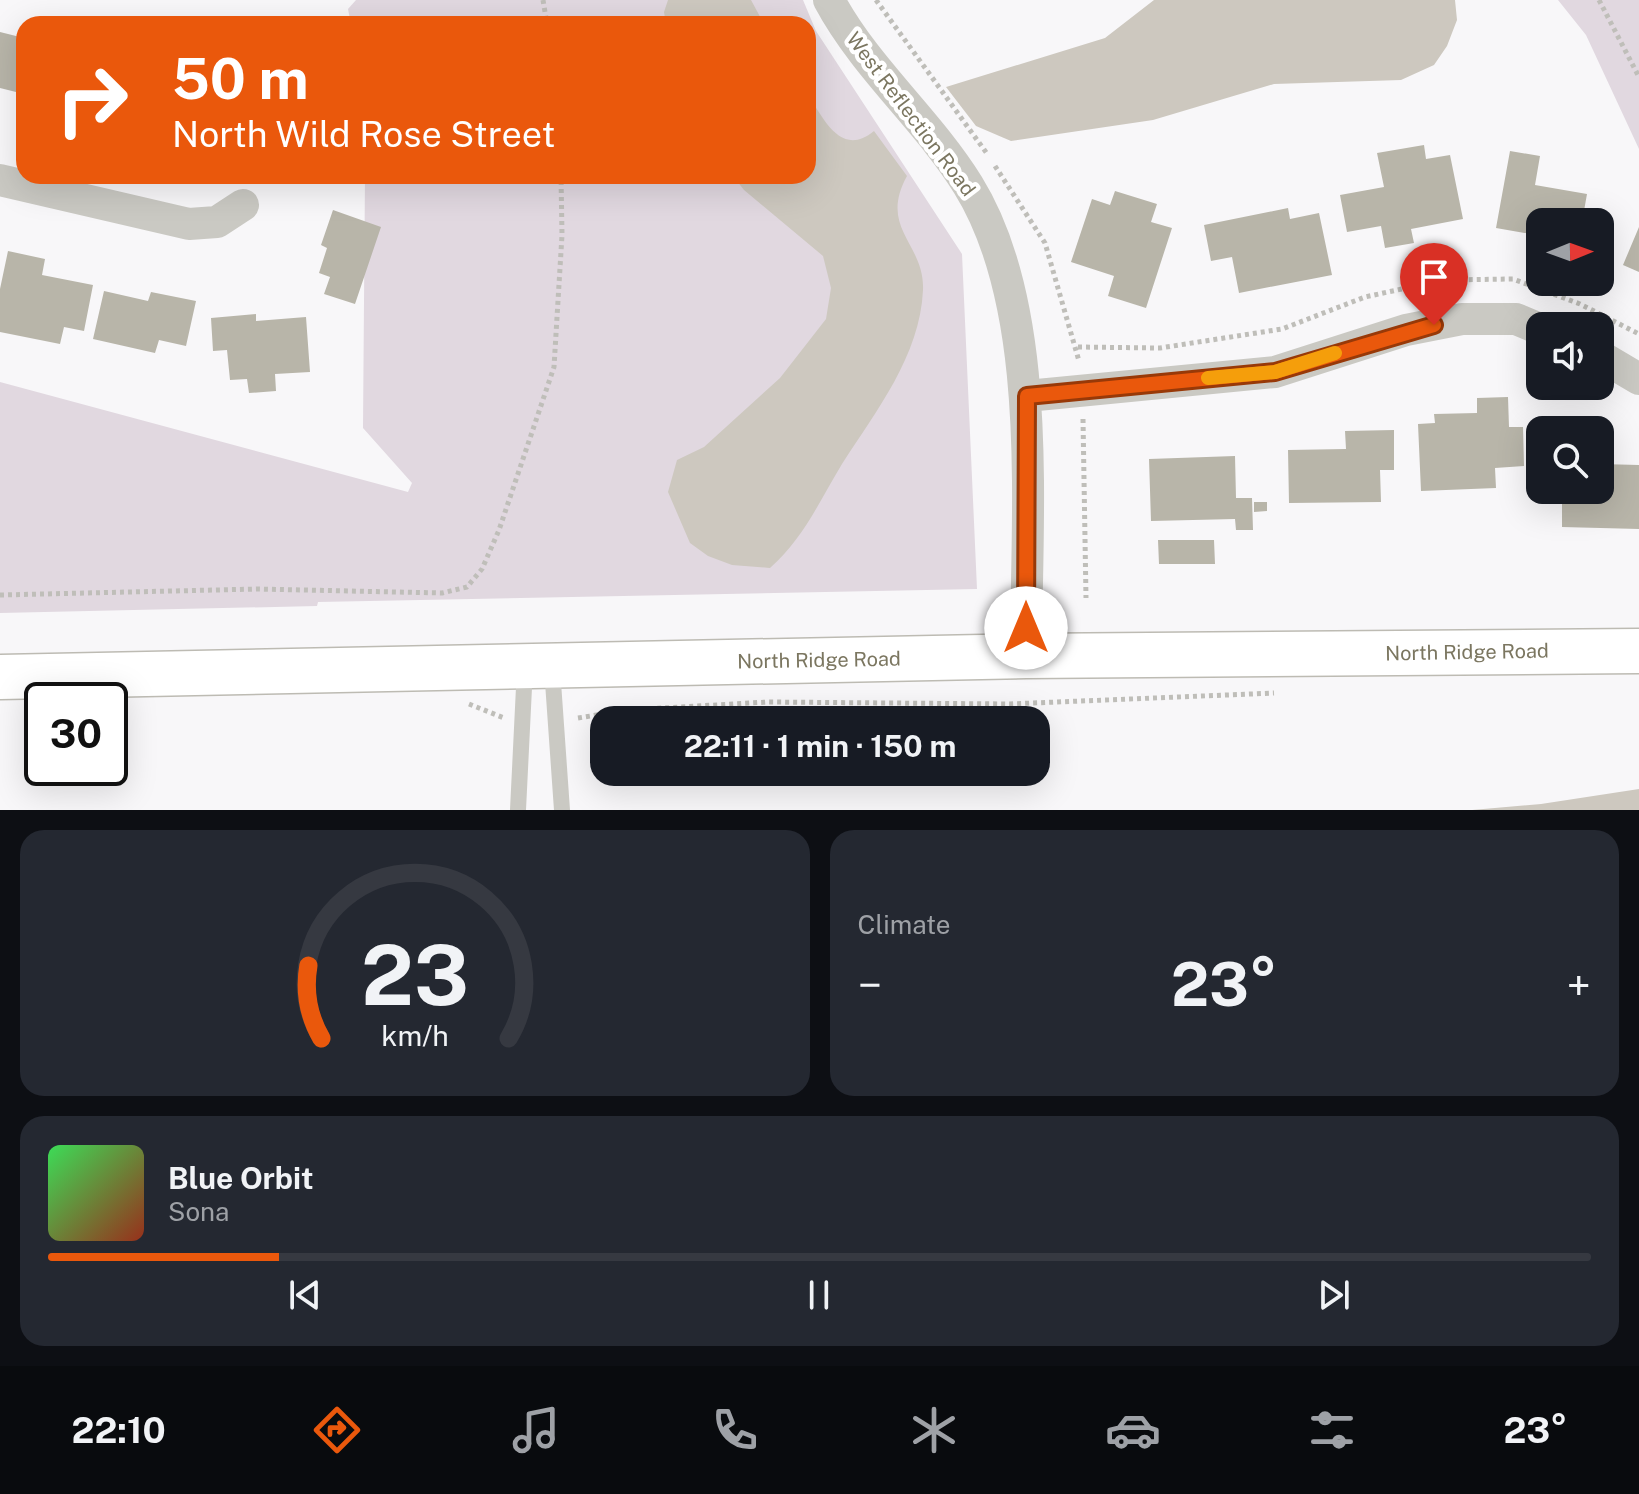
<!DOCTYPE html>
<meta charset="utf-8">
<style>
:root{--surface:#171b24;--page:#242831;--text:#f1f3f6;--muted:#9ea1a6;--line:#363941;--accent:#ea580c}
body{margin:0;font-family:"Public Sans",sans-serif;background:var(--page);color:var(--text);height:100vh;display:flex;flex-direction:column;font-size:30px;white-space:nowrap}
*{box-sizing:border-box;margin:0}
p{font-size:26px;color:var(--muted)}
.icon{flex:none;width:44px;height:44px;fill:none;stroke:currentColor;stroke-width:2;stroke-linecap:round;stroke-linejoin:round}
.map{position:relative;height:810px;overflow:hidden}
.panel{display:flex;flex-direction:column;gap:20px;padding:20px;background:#0d0f14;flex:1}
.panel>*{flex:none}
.banner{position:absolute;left:16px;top:16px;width:800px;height:168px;border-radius:24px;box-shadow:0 8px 32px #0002;background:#ea580c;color:#fff;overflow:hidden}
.needle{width:52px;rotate:89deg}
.controls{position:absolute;left:1526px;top:208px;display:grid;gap:16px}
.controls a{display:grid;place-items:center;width:88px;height:88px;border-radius:16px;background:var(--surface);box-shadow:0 8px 32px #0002;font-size:40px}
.speed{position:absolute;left:24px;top:682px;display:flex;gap:16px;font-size:40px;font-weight:700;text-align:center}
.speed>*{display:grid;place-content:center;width:104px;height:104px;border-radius:50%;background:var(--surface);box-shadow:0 8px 32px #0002;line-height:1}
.speed .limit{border:4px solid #111;border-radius:12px;background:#fff;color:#111}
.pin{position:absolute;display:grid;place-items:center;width:68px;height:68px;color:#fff;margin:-82px -34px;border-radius:50% 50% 50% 0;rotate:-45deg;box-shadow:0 0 8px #0007}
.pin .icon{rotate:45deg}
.me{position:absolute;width:88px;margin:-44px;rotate:0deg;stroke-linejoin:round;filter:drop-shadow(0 0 6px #0008)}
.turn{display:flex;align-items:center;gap:28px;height:168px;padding:0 24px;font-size:36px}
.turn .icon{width:104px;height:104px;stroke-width:2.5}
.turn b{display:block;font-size:56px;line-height:68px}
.big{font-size:60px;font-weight:700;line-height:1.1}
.panel .tile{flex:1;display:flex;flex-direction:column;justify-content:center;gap:12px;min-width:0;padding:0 28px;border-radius:24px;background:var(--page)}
.panel .dial{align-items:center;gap:0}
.dial svg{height:208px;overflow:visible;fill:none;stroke:var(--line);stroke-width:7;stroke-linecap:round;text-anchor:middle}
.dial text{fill:var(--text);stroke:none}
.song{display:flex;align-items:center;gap:24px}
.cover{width:96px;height:96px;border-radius:12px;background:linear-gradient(135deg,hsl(130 70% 55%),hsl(10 70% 35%))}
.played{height:8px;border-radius:4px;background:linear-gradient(90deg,var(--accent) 15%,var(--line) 15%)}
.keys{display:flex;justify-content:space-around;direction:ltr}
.heat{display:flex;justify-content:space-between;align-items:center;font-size:44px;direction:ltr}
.panel .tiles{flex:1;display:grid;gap:20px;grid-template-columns:1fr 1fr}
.tile:last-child{grid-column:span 2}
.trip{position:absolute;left:590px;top:706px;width:460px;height:80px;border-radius:24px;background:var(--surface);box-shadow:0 8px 32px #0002;font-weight:700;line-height:80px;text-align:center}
.tab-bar{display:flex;height:128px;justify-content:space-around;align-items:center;background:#090b0e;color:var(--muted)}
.tab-bar .icon{width:56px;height:56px}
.tab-bar .active{color:var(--accent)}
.tab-bar b{font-size:36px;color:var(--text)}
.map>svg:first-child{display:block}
.green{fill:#e1d8e0}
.water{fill:#cdc8bf}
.building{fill:#b8b5a9}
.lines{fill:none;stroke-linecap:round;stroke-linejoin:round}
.secondary-casing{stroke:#bdbbb3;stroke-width:47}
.path{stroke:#bfbeb9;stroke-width:5;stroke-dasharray:4 4;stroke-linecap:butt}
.lane{stroke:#cac9c3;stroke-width:16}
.street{stroke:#cac9c3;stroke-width:32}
.secondary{stroke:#fff;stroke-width:44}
.route-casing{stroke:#983908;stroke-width:20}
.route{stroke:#ea580c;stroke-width:14}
.slow{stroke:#f59e0b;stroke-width:14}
.labels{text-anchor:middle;stroke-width:8;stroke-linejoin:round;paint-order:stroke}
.street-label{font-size:20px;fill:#7b7660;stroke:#fff}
</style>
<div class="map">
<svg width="1639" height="810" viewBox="0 0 1639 810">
<rect width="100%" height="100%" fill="#f8f7f9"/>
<path class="green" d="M356 0H803L816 31 962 254 977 589 318 602 317 606 0 613V382L408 492 412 483 363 428 365 176H808V24H351L348 9Z
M1558 0H1639V149L1586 35Z"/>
<path class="water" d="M668 0H751L764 24H666L664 12Z
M1154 0H1455L1457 20 1447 46 1434 65 1401 80 1274 84 1153 120 1011 141 976 126 946 87 1105 38Z
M808 95C824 119 841 158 874 131L907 176C878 229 925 243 923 290 920 356 876 411 842 464 819 502 803 539 770 568L732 565 708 556 690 543 668 492 677 460 704 447 780 378 826 319 831 288 823 256 744 190 733 176H808Z
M1639 789V810H1472L1541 804Z"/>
<path class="building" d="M0 32 24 38V94L0 88Z
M1424 145 1426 159 1450 155 1463 219 1411 229 1414 243 1385 248 1381 226 1347 232 1340 195 1384 187 1377 153Z
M1510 151 1540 156 1535 185 1587 194 1582 222H1540V251L1528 249 1531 234 1496 228Z
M1115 191 1157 204 1151 222 1172 228 1146 308 1108 296 1114 276 1071 262 1092 199 1110 205Z
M1288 208 1290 219 1319 213 1332 275 1239 293 1232 257 1211 261 1204 225Z
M333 210 381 227 355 304 324 294 330 277 319 273 327 248 321 245Z
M1639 227V272L1623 265Z
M8 251 45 259 42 275 93 285 84 331 64 327 60 344 0 332V289Z
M104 291 148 301 151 292 196 301 186 346 159 340 155 353 93 339Z
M256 314V321L306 317 310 372 275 374 276 391 249 393 247 379 230 380 227 350 213 351 211 318Z
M1508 397 1509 427H1523L1524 466 1495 468 1496 488 1421 491 1418 424 1435 423 1434 414 1477 413V398Z
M1394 430V470H1380L1381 502 1289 503 1288 450 1346 449 1345 431Z
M1235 456 1236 498H1252L1253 530H1236L1235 519 1151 521 1149 459Z
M1600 464 1639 465V529L1562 527V490H1600Z
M1254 502H1267V511L1254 512Z
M1158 540H1214L1215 564H1159Z"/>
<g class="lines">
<g class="secondary-casing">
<path id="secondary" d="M0 677 1026 656 1639 651"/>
</g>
<path class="path" d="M543 0 547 24
M876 0 988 155
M1599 0 1639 77
M995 166 1045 243 1079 361
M1078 347 1160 348 1282 329 1365 297 1443 280 1513 279 1580 304 1639 334
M1083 419 1086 598
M0 595 258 589 442 593 467 587 482 569 499 530 554 367 562 235 561 176
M469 704 504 718
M578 718 628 710 768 702 1010 704 1274 693"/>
<path class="lane" d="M552 668 562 810
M518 810 525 667"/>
<path class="street" d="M829 0C866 69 927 119 968 185 1045 309 1026 514 1026 656
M0 180 189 224 217 222 243 205
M1600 356 1639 379
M1027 396 1275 372 1406 330 1462 319H1516L1540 329"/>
<use href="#secondary" class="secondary"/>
</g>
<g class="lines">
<g class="route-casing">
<path id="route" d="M1026 628 1027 396 1275 372 1434 325"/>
</g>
<use href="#route" class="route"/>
<path class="slow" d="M1208 378 1275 372 1335 353"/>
</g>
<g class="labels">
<g class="street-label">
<text transform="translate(911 114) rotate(53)" y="7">West Reflection Road</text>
<text transform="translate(1467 652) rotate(-1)" y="7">North Ridge Road</text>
<text transform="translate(819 660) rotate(-1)" y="7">North Ridge Road</text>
</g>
</g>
</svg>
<div class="controls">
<a><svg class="needle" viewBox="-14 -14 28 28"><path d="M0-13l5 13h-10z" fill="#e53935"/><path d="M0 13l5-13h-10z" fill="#9ea1a6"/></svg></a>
<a><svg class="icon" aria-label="sound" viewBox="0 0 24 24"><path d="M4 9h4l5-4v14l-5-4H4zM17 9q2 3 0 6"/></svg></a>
<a><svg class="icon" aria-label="search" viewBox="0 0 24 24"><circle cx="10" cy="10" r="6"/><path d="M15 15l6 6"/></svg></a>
</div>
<div class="speed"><div class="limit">30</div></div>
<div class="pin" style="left:1434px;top:325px;background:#d93025"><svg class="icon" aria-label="arrive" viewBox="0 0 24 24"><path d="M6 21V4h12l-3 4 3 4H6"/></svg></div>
<svg class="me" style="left:1026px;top:628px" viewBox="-20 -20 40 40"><circle r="19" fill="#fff"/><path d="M0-13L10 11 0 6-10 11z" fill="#ea580c"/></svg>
<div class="trip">22:11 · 1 min · 150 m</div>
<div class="banner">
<div class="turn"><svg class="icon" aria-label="right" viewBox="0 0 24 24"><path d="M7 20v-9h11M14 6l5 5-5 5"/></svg><div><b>50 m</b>North Wild Rose Street</div></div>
</div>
</div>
<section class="panel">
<div class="tiles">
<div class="tile dial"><svg viewBox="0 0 100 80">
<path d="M14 69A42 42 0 1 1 86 69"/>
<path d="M14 69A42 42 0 0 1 9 41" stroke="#ea580c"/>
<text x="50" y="56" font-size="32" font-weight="700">23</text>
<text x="50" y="72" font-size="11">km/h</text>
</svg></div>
<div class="tile"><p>Climate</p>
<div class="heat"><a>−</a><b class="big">23°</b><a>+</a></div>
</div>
<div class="tile">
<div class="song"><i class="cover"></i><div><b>Blue Orbit</b><p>Sona</p></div></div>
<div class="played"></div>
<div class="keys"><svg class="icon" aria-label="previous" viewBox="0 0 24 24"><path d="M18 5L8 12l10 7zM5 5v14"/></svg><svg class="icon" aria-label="pause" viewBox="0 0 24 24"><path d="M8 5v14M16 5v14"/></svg><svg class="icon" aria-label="next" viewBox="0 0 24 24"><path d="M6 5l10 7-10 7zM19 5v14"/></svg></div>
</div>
</div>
</section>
<nav class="tab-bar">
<b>22:10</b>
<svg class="icon active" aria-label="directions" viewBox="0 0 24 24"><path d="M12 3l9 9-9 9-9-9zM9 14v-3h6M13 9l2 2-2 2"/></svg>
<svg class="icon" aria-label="music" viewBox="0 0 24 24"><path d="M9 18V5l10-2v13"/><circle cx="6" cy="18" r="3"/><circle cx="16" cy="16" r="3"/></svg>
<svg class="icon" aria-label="phone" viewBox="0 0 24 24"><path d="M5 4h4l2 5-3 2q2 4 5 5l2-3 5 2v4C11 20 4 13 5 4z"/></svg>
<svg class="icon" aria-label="climate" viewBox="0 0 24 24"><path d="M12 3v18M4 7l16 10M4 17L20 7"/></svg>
<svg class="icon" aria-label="car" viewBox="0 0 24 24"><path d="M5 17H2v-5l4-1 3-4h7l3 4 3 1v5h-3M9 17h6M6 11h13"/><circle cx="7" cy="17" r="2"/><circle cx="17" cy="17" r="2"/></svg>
<svg class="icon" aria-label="filters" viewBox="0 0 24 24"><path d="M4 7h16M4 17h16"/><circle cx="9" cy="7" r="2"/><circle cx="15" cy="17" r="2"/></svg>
<b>23°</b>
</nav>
